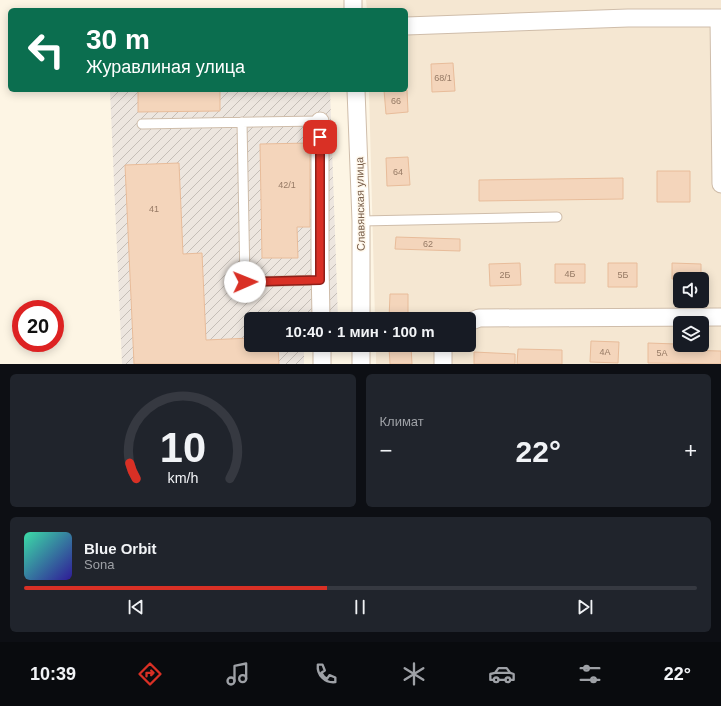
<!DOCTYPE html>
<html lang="ru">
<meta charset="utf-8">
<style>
:root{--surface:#171b24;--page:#20242c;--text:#f1f3f6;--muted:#9ea1a6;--line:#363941;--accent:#d93025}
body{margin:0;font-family:Helvetica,sans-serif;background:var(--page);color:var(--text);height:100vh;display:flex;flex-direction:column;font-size:15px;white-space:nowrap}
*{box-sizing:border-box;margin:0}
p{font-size:13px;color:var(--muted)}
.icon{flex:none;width:22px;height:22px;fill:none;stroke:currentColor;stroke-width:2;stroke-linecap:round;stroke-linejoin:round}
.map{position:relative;height:364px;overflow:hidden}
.drawer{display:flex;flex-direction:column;gap:10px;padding:10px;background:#0d0f14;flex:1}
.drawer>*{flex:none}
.hud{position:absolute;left:8px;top:8px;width:400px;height:84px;border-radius:6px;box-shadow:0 2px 10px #0003;background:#0b6e4f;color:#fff;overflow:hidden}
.fabs{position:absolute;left:673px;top:272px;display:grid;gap:8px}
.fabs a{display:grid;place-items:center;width:36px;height:36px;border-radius:6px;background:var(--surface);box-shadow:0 2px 10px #0003;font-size:20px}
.speed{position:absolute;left:12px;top:300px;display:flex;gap:8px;font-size:20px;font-weight:700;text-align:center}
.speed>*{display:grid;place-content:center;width:52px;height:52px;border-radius:50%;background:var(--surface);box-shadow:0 2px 10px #0003;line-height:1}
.speed .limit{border:6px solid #d22;background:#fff;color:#111}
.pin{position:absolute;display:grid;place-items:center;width:34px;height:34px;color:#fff;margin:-17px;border-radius:8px;box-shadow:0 2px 6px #0006}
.me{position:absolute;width:44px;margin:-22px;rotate:89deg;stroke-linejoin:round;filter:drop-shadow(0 0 3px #0008)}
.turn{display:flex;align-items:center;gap:14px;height:84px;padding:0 12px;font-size:18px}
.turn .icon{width:52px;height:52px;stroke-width:2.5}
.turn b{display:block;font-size:28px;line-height:34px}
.big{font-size:30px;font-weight:600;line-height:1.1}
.drawer .widget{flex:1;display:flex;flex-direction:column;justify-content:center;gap:6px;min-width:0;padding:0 14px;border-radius:6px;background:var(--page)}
.drawer .dial{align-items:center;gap:0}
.dial svg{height:104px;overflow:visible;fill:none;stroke:var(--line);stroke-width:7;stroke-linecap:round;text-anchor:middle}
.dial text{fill:var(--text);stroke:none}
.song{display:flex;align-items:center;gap:12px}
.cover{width:48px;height:48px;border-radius:6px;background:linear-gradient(135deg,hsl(160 70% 55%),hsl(250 70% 35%))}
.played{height:4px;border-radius:2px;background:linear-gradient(90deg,var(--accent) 45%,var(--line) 45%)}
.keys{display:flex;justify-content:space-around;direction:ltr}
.heat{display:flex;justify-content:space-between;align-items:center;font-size:22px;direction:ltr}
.drawer .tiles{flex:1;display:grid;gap:10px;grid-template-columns:1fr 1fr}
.widget:last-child{grid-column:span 2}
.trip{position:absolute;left:244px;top:312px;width:232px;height:40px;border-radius:6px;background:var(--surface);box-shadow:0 2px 10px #0003;font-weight:600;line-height:40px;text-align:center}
.dock{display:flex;height:64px;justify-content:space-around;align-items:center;background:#090b0e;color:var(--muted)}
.dock .icon{width:28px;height:28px}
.dock .active{color:var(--accent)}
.dock b{font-size:18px;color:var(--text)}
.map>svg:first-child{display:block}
.residential{fill:#f5e7d2;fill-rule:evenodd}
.industrial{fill:url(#industrial-furrows)}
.building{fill:#f4d5bb;stroke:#e8bc9a}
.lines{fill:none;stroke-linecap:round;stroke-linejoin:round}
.service-casing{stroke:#cfbdaa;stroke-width:11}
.minor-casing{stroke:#cfbdaa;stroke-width:19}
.service{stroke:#fff;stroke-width:9}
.minor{stroke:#fff;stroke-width:17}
.route-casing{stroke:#8d1f18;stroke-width:10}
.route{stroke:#d93025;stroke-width:7}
.labels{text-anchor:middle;stroke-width:3;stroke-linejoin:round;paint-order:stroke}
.number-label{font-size:9px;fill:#967a65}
.street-label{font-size:11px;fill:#775c48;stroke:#fff8ec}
</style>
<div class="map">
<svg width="721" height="364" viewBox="0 0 721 364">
<defs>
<pattern id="industrial-furrows" width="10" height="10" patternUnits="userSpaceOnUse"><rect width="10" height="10" fill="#ede6df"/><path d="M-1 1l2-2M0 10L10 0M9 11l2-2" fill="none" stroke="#c5beb7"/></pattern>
</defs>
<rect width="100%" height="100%" fill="#fdf5e4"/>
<path class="residential" d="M366 0H721V364H376V345H469V319H375L369 90H406V10H367ZM680 279H702V301H680ZM680 323H702V345H680Z"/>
<path class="industrial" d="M110 90H330L338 319H251V345H339V347L304 348V364H122Z"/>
<path class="building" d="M453 63 455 91 432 92 431 64Z
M138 90H220V111L138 112Z
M384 90H407L408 112 386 114Z
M310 143V227H297L298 258H262L260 144Z
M408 157 410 185 387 186 386 158Z
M179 163 183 254 202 253 206 340 251 338V345H278L279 364H134L125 165Z
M657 171H690V202H657Z
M623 178V199L479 201V180Z
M396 237 460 239V251L395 249Z
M520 263 521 285 490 286 489 264Z
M608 263H637V287H608Z
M672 263 701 264V279H672Z
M555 264H585V283H555Z
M390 294H408V319H389Z
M591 341 619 342 618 363 590 362Z
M648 343 676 344V350L721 351V364L648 363Z
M411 346 412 364H390L389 347Z
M518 349 562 350V364H517Z
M474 352 515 354V364H474Z"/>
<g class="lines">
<g class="service-casing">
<path id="service" d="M242 122 245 282 320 280
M142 124 320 121
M361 221 557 217"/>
</g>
<g class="minor-casing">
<path id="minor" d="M353 0V10
M719 18 721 184
M406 26 628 18H721
M356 90 361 221V319
M320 121V264L321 319
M469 322 479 318 721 317
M322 345V364
M443 345V364
M361 364V345"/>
</g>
<use href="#service" class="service"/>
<use href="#minor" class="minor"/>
</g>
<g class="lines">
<g class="route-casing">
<path id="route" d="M245 282 320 280V137"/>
</g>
<use href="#route" class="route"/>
</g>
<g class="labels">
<g class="number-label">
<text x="443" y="81">68/1</text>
<text x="396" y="104">66</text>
<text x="398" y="175">64</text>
<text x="287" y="188">42/1</text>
<text x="154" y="212">41</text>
<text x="428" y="247">62</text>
<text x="570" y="277">4Б</text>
<text x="505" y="278">2Б</text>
<text x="623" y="278">5Б</text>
<text x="605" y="355">4А</text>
<text x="662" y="356">5А</text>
</g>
<g class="street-label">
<text transform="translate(360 204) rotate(-91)" y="4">Славянская улица</text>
</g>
</g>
</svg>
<div class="fabs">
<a><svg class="icon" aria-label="sound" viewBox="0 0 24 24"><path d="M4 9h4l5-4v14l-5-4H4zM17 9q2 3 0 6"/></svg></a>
<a><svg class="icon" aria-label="layers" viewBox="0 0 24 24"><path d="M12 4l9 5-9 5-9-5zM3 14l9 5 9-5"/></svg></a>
</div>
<div class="speed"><div class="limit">20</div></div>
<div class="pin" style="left:320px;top:137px;background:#d93025"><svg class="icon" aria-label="arrive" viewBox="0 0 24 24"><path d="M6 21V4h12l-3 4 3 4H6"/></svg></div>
<svg class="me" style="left:245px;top:282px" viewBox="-20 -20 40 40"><circle r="19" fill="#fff"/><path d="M0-13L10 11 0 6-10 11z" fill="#d93025"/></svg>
<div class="trip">10:40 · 1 мин · 100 m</div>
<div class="hud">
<div class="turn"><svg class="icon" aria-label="left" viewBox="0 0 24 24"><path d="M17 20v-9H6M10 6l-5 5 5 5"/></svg><div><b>30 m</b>Журавлиная улица</div></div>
</div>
</div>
<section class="drawer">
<div class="tiles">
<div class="widget dial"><svg viewBox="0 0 100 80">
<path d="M14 69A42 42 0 1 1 86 69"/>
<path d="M14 69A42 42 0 0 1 9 57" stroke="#d93025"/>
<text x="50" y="56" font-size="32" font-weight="700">10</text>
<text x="50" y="72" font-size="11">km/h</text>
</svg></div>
<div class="widget"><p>Климат</p>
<div class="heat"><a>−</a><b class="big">22°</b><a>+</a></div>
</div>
<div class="widget">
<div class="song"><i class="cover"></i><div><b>Blue Orbit</b><p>Sona</p></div></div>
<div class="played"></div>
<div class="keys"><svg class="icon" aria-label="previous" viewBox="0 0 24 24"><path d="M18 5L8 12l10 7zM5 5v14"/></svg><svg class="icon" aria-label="pause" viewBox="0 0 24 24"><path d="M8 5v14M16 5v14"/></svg><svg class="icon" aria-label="next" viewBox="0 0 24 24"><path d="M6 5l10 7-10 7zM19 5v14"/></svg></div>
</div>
</div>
</section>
<nav class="dock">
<b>10:39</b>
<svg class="icon active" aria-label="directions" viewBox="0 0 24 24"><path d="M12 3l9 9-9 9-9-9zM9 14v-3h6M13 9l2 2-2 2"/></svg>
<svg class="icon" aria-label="music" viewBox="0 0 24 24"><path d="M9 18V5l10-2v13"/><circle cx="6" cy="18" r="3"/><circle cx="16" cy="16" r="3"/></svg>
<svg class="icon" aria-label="phone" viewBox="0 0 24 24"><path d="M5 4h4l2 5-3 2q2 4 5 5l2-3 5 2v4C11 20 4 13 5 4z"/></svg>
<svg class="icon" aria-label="climate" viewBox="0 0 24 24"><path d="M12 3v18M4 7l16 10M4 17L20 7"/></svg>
<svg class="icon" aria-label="car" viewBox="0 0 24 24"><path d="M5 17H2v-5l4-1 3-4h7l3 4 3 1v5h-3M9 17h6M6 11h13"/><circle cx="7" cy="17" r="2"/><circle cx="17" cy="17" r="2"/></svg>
<svg class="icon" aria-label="filters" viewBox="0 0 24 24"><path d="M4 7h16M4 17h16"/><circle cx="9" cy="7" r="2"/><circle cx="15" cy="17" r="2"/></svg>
<b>22°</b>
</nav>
